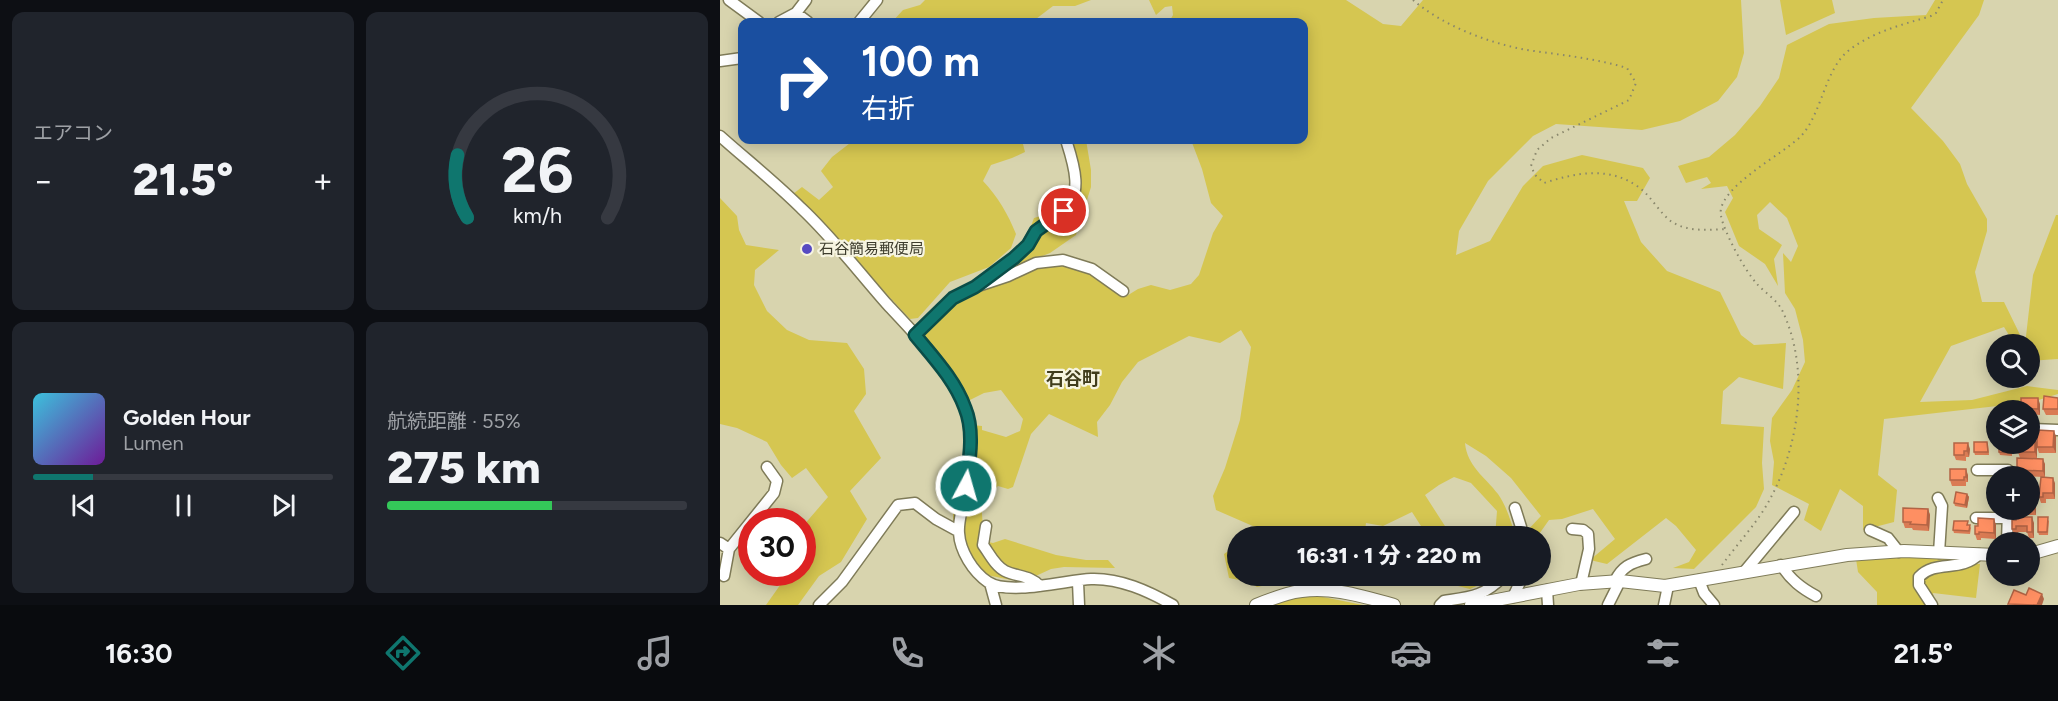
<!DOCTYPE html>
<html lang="ja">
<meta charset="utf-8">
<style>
:root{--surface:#171b24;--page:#20242c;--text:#f1f3f6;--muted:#9ea1a6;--line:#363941;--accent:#0f766e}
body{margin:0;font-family:Figtree,"Noto Sans JP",sans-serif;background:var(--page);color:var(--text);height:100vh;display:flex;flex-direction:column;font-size:22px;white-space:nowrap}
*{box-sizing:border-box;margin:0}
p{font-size:20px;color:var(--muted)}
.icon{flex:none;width:33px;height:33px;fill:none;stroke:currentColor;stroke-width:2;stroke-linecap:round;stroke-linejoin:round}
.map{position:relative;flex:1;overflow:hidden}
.side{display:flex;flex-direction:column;gap:12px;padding:12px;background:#0d0f14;width:720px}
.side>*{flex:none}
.banner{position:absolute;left:18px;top:18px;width:570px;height:126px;border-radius:12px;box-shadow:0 3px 15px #0003;background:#1a4fa0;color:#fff;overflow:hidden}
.fabs{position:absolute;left:1266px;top:334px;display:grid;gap:12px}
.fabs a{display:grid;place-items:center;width:54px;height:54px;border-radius:50%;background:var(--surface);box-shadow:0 3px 15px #0003;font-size:30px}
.speed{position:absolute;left:18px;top:508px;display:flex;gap:12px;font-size:30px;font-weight:700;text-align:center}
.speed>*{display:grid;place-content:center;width:78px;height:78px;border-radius:50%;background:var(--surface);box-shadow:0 3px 15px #0003;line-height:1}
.speed .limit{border:9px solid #d22;background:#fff;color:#111}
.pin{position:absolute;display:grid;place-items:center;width:51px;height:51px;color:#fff;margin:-26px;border:3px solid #fff;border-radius:50%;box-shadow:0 2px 6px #0007}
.me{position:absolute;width:66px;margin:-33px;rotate:6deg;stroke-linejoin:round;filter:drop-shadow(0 0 4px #0008)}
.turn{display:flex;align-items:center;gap:21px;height:126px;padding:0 24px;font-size:27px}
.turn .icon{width:78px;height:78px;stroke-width:2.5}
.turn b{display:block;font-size:42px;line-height:51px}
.big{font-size:45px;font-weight:800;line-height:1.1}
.side .tile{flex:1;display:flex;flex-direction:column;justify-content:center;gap:9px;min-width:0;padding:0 21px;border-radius:12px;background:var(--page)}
.side .dial{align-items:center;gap:0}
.dial svg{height:156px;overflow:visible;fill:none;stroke:var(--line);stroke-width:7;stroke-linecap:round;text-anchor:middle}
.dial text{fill:var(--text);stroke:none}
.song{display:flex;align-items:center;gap:18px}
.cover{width:72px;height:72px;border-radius:9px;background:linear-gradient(135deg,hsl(190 70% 55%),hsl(280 70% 35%))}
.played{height:6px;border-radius:3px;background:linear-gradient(90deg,var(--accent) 20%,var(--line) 20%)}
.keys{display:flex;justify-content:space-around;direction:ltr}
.heat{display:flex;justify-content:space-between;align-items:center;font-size:33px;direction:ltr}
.charge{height:9px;border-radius:4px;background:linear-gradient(90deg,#34c759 55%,var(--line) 0)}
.side .tiles{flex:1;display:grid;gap:12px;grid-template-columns:repeat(2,1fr)}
.trip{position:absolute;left:507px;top:526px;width:324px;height:60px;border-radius:30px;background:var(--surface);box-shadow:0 3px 15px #0003;font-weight:800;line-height:60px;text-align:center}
.tabs{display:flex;height:96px;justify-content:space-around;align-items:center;background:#090b0e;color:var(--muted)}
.tabs .icon{width:42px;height:42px}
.tabs .on{color:var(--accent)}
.tabs b{font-size:27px;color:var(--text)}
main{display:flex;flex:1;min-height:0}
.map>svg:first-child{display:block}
.green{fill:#d5c651}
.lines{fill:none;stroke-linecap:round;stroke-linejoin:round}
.minor-casing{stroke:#7f7b58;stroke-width:13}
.tertiary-casing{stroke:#7f7b58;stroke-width:14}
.path{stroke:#89876c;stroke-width:2;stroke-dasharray:1.5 4.5;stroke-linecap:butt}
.minor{stroke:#fff;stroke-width:10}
.tertiary{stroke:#fff;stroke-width:12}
.wall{fill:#da7b54}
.shaded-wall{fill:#b26445}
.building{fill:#fe8f62;stroke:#b26445;stroke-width:1.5}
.route-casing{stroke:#0a4d48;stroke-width:15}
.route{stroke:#0f766e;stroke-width:10}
.poi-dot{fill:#574bc2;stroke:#f6f4e0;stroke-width:2}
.labels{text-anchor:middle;stroke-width:4.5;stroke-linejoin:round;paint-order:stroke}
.poi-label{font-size:15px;fill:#3d3c2c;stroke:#f6f4e0;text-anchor:start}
.quarter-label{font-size:18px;font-weight:bold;fill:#413d1c;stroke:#f6f4e0}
</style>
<main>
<section class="side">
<div class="tiles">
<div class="tile"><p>エアコン</p>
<div class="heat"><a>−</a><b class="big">21.5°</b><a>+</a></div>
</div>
<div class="tile dial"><svg viewBox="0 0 100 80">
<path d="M14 69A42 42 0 1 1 86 69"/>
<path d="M14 69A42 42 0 0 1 9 37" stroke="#0f766e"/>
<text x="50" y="56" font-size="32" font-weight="700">26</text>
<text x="50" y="72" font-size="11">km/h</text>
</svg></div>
<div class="tile">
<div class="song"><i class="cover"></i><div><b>Golden Hour</b><p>Lumen</p></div></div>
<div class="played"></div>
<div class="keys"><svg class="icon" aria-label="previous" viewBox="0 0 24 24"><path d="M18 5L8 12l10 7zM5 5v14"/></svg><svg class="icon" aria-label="pause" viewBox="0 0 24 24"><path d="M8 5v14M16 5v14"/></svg><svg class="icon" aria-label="next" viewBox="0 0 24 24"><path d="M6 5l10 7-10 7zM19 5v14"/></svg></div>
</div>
<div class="tile"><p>航続距離 · 55%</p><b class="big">275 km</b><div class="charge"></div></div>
</div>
</section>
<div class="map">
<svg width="1338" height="605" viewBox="0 0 1338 605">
<rect width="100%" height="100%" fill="#d8d4ae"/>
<path class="green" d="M205 0H371L355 6H333L312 22H280L279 21 277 22H172L183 10 200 5Z
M429 0H626L663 24 681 26 703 0H1021L1024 53 1017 77 998 101 960 121 922 130 836 124 813 136 768 181 739 231 736 255 770 241 803 186 823 166 862 155 923 168 930 178 917 201H904L921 242 947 271 1000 292 1021 335 1034 345 1066 343 1063 389 1019 377 1003 391 1001 424 1044 427 1042 463 1044 489 1036 507 974 569 953 568 969 562 976 550 956 526 946 518 887 564 870 560 895 539 873 509 842 519 829 520 817 537H804V534L821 516 791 478 766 456 745 443C747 466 765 477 778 494 787 507 790 520 795 534L794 537H775L777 511 751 483 734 477 719 485 705 495 732 537H708L692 512 663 526 646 523 644 537H527L535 527 496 510 493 496 505 468 520 420 531 347 521 330 500 343 469 336 418 362 402 382 390 405 377 422 378 437 329 414 311 434 293 487 288 489 278 486 261 501 264 541 273 543 285 539 336 555 366 560H388L395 568 344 567 331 569 307 580H291L267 575 250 564 233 528V500L236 487 247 481 252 425 262 426V430L286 437 300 431 303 419 281 390 264 393 244 403 201 334 238 301 318 265 337 263 372 272 405 297 418 289 431 285 450 290 471 284 479 275 493 233 503 216 491 203 482 169 471 140H584V22H449L453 15 452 6 445 7 436 15Z
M1060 0H1112L1115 13 1066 35Z
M1215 0H1264L1259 15 1191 108 1223 141 1240 164 1247 184 1267 219V231L1255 272 1262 302H1284L1305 345 1313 275 1336 215H1338V359L1310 361V345H1295L1284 327 1231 346 1200 402 1252 400 1307 386 1338 390V394L1312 402 1164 419 1158 475 1177 490 1174 522 1143 530V506L1120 489 1101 531 1084 520 1089 504 1052 485 1054 462 1050 441 1052 418 1072 390 1085 362 1083 340 1075 309 1065 293 1063 253 1071 262 1078 246 1067 218 1050 202 1037 215 1039 229 1062 245 1054 259 1058 286 1045 264 1019 246 1005 212 1013 198 1007 186 981 189 991 183 987 177 966 183 958 166 989 157 1015 135 1040 106 1059 78 1067 45 1109 24 1154 18 1206 15Z
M134 140H302L305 152 292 158 271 165 263 181C278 197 288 214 296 234L291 248 269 267 230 282 198 318 190 319 73 194 82 187 99 200 113 187 101 171 112 157Z
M340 140H366L371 170V187L356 235 330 253 272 276 305 242 314 218 343 209 346 194 352 181Z
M0 198 17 216 19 230 26 245 59 250 35 270 34 285 47 311 67 330 89 340 127 343 144 369 146 394 134 411 161 458 130 491 147 519 121 562 99 576 78 605H46L63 581 59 573H82L83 526 108 497 86 468 72 478 61 465 47 442 17 428 0 424Z
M517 545 518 576H648L650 584 577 579 537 587 529 582 509 578 504 554Z
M1219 555 1242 564H1260L1256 598 1213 593 1215 605H1157V592L1138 572 1136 559Z
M732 576H756L761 584 750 589 738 586Z
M571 595 603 597 643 605H535Z"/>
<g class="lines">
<g class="minor-casing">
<path id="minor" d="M9 0 39 22
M76 13 88 22
M59 22 76 13 86 0
M139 22 157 0
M0 61 22 58
M0 136C27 160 56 183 81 208 112 237 138 271 166 303 195 334 229 368 245 407 256 433 248 475 243 502 242 511 238 523 239 533 240 551 253 572 268 582 289 596 347 580 371 579 400 578 428 591 453 605
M263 281C278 270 294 260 306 246 310 242 312 235 316 231 323 223 334 218 342 212 365 196 353 162 346 140
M195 335 233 298 255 287 288 276 316 263 343 260 372 269 403 291
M1310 429 1338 430
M1257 470H1288V477
M1218 498 1222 506 1219 553
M795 508 801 527 802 537
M1256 518H1288
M266 526 263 545C269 553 275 566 285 571 297 577 310 575 320 586
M852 529 863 530 868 534 869 549 861 584
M1150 530 1168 538 1179 552
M0 543 9 549 4 576
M1287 543 1288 510
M9 549 54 493 57 481 47 467
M1061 565C1071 580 1081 588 1096 596
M1025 571 1074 512
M979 580 984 593 994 605
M895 581C902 567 910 563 926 559
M358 582 359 605
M270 583 276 605
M827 590 828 605
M793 597 803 576
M99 605 122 582 178 505 195 503 216 519 238 531
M720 605 724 601C751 597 763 597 784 576
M888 605 900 581
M944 605 948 586
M1212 605 1199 585V577C1216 559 1241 573 1259 554"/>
</g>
<g class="tertiary-casing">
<path id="tertiary" d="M1310 554 1338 546
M536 605C546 601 557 597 567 594 603 584 640 595 674 605
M751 605 859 584 900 581 945 586 1127 555 1184 551 1276 555"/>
</g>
<path class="path" d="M693 0C722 25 768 43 807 50 841 55 874 58 907 68L916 83 909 100 831 138 817 150 811 166 815 175 824 183C855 173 888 166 917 186 931 195 939 213 952 222 968 232 989 230 1007 229
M1002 565C1018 543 1038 522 1050 499 1080 444 1090 368 1062 310 1057 300 1044 292 1037 284 1025 271 1004 232 1001 216 995 188 1066 153 1082 135 1102 112 1105 70 1128 51 1152 32 1181 25 1211 16L1216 13 1223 0"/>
<use href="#minor" class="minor"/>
<use href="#tertiary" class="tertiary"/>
</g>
<path class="wall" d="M1338 398V415H1326L1323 409Z
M1320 404V415L1310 414V411H1302L1301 408Z
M1336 436V453H1319L1317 447Z
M1315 438 1317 443V458L1325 464V477L1299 476 1297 470 1300 458 1298 452Z
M1267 442 1268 445 1269 455H1255L1254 452Z
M1292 444V456L1280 455 1279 452Z
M1250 449 1249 457H1246V461L1236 460 1234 455Z
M1248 475V482H1246V486H1232L1230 480Z
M1310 478 1314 479 1316 485 1313 498H1311L1316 507V515H1308L1307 513 1297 512 1296 510H1310Z
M1335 483V499H1326V503H1321L1319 497Z
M1247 494 1249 497 1247 508 1235 506 1234 503Z
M1208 509 1210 515 1209 531 1193 530 1192 528H1185L1183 522Z
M1274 519 1276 525V539L1261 538V540H1257L1255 534 1258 526Z
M1292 520 1314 523V538H1309L1307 532H1298V535H1294L1292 529Z
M1329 520 1328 535H1319L1318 532Z
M1249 525 1251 528 1250 534 1234 533 1233 530Z"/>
<path class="shaded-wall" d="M1318 398 1320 404V415L1318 409Z
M1334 431 1336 436V453L1333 447Z
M1315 438 1317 443V458L1315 452Z
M1248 443 1250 449 1249 457 1247 451Z
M1323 459 1325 464V477L1323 471Z
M1246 469 1248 475V482L1246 477Z
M1333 478 1335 483V499L1333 493Z
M1314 479 1316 485 1313 498 1311 492Z
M1247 494 1249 497 1247 508 1245 505Z
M1314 501 1316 507V515L1314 509Z
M1208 509 1210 515 1209 531 1207 525Z
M1312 517 1314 523V538L1312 532Z
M1274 519 1276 525V539L1274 533Z
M1322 594 1324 599 1322 605H1317Z"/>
<path class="building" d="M1324 396 1338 398V409H1323Z
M1301 398H1318V409L1301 408Z
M1310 415H1311V421H1310Z
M1317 430 1334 431 1333 447H1317Z
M1310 437 1315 438V452H1298V444H1310Z
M1254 442H1267L1268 452H1254Z
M1234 443H1248L1247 451H1244V455H1234Z
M1279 444H1291V453L1279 452Z
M1297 458 1323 459V471L1297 470Z
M1230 469H1246V477H1244V480H1230Z
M1321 477 1333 478V493H1323V497H1319Z
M1310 478 1314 479 1311 492H1310Z
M1236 492 1247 494 1245 505 1234 503Z
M1310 497 1311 498V501H1314V509H1310Z
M1183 508 1208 509 1207 525 1190 524 1191 522H1183Z
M1296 517H1312V532H1307V526H1296V529H1292V520H1296Z
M1318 517H1328L1327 532H1318Z
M1258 518 1274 519V533L1259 532V534H1255V526H1258Z
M1234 521H1248L1247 525H1250L1249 531 1233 530Z
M1309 588 1322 594 1317 605 1288 604 1294 590 1306 595Z"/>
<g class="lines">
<g class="route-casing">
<path id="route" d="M246 486C249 462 255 432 245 408 235 380 213 357 195 335L233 298 255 287 294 258 308 245 316 231 344 211"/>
</g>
<use href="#route" class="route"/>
</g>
<circle class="poi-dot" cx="87" cy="249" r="6"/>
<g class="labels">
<g class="poi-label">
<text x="99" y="254">石谷簡易郵便局</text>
</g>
<g class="quarter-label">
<text x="353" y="385">石谷町</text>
</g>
</g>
</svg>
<div class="fabs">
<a><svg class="icon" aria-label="search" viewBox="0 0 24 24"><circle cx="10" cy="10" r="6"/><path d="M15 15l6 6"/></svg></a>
<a><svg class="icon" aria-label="layers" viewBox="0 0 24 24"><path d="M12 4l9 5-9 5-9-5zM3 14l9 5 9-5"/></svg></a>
<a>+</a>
<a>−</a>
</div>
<div class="speed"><div class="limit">30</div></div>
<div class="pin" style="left:344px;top:211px;background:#d93025"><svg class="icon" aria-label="arrive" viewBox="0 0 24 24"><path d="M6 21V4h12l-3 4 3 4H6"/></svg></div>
<svg class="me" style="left:246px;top:486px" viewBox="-20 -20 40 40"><circle r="17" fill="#0f766e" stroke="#fff" stroke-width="3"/><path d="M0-11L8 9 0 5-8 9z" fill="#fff"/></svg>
<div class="trip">16:31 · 1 分 · 220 m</div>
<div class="banner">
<div class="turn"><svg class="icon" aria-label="right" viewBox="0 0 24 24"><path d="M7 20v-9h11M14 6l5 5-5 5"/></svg><div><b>100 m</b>右折</div></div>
</div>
</div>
</main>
<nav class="tabs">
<b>16:30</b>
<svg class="icon on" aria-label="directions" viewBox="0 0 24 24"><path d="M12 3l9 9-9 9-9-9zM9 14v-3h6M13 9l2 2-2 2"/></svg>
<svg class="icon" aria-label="music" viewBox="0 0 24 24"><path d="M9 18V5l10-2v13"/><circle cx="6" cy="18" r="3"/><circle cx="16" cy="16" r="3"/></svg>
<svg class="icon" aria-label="phone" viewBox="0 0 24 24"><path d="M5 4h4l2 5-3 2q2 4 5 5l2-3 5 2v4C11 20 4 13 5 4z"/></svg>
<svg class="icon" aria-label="climate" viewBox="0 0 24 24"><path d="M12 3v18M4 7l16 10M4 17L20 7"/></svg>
<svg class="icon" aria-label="car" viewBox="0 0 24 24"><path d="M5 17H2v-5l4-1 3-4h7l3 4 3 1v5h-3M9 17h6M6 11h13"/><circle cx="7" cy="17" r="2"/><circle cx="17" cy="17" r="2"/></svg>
<svg class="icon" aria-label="filters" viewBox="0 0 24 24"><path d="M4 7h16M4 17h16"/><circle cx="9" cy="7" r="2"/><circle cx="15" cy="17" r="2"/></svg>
<b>21.5°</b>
</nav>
